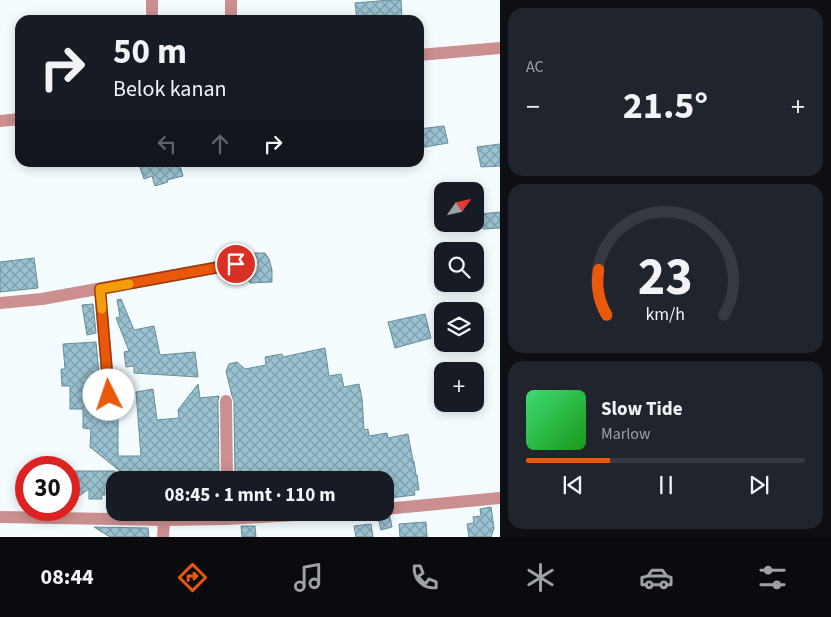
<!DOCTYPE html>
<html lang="id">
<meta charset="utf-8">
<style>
:root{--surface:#171b24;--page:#20242c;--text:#f1f3f6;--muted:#9ea1a6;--line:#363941;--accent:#ea580c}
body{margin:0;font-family:"Source Sans 3",sans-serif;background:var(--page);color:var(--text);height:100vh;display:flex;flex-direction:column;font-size:19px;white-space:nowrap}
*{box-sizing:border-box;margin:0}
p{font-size:16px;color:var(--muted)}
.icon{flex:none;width:28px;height:28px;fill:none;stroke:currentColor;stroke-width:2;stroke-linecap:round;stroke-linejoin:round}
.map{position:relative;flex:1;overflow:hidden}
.panel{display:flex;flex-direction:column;gap:8px;padding:8px;background:#0d0f14;width:331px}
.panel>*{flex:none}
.guide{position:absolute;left:15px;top:15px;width:409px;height:152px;border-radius:15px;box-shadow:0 2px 12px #0003;background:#171b24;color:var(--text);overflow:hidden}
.needle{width:32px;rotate:56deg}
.controls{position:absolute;left:434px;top:182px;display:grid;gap:10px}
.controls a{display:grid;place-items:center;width:50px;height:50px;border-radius:10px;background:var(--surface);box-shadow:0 2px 12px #0003;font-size:25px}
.speed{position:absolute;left:15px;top:456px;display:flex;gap:10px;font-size:25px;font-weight:700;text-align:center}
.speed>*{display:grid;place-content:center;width:65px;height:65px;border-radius:50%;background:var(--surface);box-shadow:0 2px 12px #0003;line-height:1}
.speed .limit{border:8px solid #d22;background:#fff;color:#111}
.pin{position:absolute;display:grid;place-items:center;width:42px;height:42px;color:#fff;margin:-21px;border:2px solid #fff;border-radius:50%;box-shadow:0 1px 5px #0007}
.me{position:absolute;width:55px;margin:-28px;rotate:356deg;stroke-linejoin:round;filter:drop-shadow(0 0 4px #0008)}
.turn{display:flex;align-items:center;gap:18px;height:105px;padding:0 15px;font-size:22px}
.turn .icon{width:65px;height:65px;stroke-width:2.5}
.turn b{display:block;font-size:35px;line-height:42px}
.lanes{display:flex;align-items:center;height:48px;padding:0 15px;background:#0003;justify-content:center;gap:25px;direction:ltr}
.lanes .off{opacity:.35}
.big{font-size:38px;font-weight:700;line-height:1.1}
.panel .tile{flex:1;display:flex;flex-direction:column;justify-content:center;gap:8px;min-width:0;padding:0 18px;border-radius:15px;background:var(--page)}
.panel .dial{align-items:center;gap:0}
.dial svg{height:130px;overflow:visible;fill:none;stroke:var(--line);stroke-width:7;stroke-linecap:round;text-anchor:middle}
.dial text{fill:var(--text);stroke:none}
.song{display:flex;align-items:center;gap:15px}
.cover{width:60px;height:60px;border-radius:8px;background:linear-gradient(135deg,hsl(140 70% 55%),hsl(120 70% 35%))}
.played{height:5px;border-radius:2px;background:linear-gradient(90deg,var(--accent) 30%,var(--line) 30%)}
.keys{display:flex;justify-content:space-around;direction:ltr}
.heat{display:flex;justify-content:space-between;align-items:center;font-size:28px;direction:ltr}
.trip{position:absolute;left:106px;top:471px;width:288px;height:50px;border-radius:15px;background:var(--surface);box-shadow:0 2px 12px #0003;font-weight:700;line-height:50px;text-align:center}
.menu{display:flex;height:80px;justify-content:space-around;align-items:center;background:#090b0e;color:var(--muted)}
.menu .icon{width:35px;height:35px}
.menu .current{color:var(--accent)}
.menu b{font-size:22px;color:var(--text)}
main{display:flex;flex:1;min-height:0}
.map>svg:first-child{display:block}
.building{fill:url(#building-cross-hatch);stroke:#668d9a}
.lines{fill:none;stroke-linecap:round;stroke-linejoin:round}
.minor{stroke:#cb8f8f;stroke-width:12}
.route-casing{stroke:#983908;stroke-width:12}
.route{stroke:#ea580c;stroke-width:9}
.slow{stroke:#f59e0b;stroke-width:9}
</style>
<main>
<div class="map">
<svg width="500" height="537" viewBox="0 0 500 537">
<defs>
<pattern id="building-cross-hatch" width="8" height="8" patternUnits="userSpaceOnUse" patternTransform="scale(1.25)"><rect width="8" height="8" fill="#9ac2d0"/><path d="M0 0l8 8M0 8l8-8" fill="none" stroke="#7d9eaa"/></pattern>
</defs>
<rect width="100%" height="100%" fill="#f4fcff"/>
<path class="building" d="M390 0H401L402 20H357L355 3Z
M444 126 448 143 419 148V129Z
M500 144V166L481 167 477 147Z
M138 162H179L183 176 167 180 168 182 155 186 152 176 144 179Z
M500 212V228L483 229 481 214Z
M246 253H265L269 259 272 270V282L250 283 243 274 242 259Z
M34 258 38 288 0 292V262Z
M121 299 134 330 154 326 160 355 195 352 198 377 134 373V366L126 367 124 352 129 351 116 318 120 317 117 300Z
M93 304 96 333 87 335 82 305Z
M425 314 431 338 395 348 388 322Z
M96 342 100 384H98L97 415 118 416V456H141L136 392 153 389 157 420 179 418 178 410 198 384 200 398 219 396 218 401 219 480H131L90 447 91 429 83 428V409H70V386H62L61 369H65L63 344Z
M325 348 329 376 341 374 344 387 359 384 362 398 364 430 368 429 369 436 387 433 388 438 408 434 413 461H414L416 475H417L419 490H414L415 495 389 498 387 480H235L234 401 232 396 226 371 229 364 237 362 245 369 266 365 265 357 282 354 283 357Z
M69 471H115V487L105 488V495H101L102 499H89V489L69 503Z
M491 507 494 528 491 537H469L467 524 474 523 473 517 481 516 480 509Z
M381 516 390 517 392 527 381 530 378 517Z
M426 522 427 537H400L399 524Z
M371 524 373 537H356L354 526Z
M241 526H255L256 537H242Z
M94 527 148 528 149 537H110Z"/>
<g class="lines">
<path class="minor" d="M152 0V20
M231 0V20
M419 55 500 48
M0 121 20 119
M100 289 109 395
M0 303 42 299 235 264
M226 401 227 480
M385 509 500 498
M0 517 164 520 227 519 346 512
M163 537 164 520"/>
</g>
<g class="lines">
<g class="route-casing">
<path id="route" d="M109 395 100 289 236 264"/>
</g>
<use href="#route" class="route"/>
<path class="slow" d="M102 309 100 289 129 284"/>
</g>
</svg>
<div class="controls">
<a><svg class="needle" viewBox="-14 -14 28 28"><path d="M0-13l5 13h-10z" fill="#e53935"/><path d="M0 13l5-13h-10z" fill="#9ea1a6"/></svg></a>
<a><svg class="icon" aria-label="search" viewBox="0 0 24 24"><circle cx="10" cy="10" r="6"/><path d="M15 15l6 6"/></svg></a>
<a><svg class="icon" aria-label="layers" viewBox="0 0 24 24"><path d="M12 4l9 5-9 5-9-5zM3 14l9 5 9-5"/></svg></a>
<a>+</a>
</div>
<div class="speed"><div class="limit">30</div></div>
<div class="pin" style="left:236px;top:264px;background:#d93025"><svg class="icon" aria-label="arrive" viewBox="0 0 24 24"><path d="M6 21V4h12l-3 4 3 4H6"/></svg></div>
<svg class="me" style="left:109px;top:395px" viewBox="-20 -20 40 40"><circle r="19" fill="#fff"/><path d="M0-13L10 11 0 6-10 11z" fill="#ea580c"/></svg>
<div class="trip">08:45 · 1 mnt · 110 m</div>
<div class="guide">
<div class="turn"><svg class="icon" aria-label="right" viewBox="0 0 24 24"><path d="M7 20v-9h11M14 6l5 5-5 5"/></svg><div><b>50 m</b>Belok kanan</div></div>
<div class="lanes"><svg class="icon off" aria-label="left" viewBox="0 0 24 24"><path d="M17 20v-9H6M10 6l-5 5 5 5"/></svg><svg class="icon off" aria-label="ahead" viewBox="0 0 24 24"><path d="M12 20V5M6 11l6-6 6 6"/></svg><svg class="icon" aria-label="right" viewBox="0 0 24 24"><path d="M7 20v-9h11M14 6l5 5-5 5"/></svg></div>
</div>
</div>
<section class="panel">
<div class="tile"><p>AC</p>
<div class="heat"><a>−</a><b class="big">21.5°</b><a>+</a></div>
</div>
<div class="tile dial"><svg viewBox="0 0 100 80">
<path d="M14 69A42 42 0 1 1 86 69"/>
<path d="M14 69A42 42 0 0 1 9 41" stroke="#ea580c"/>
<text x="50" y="56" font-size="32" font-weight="700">23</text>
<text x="50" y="72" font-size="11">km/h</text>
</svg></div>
<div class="tile">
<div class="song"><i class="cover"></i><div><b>Slow Tide</b><p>Marlow</p></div></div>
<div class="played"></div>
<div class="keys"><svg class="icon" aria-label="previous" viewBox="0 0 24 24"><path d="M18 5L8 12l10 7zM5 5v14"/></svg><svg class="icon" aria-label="pause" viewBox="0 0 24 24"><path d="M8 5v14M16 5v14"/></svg><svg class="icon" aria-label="next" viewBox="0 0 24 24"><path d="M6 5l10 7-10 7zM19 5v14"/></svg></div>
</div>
</section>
</main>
<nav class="menu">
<b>08:44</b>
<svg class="icon current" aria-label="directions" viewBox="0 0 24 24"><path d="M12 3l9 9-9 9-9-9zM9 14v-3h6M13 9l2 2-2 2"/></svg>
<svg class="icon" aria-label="music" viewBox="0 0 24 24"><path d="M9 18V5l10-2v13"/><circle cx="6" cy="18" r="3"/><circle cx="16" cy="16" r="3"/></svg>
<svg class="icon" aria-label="phone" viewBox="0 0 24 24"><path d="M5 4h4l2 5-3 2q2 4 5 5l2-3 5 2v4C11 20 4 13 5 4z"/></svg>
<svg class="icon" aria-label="climate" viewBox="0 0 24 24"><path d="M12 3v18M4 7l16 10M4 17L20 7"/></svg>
<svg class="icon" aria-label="car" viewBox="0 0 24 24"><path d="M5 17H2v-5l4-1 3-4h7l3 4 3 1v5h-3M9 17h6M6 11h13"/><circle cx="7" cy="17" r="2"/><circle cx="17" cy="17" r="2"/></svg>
<svg class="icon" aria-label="filters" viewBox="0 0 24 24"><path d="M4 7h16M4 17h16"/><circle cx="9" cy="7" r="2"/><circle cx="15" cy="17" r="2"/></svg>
</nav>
